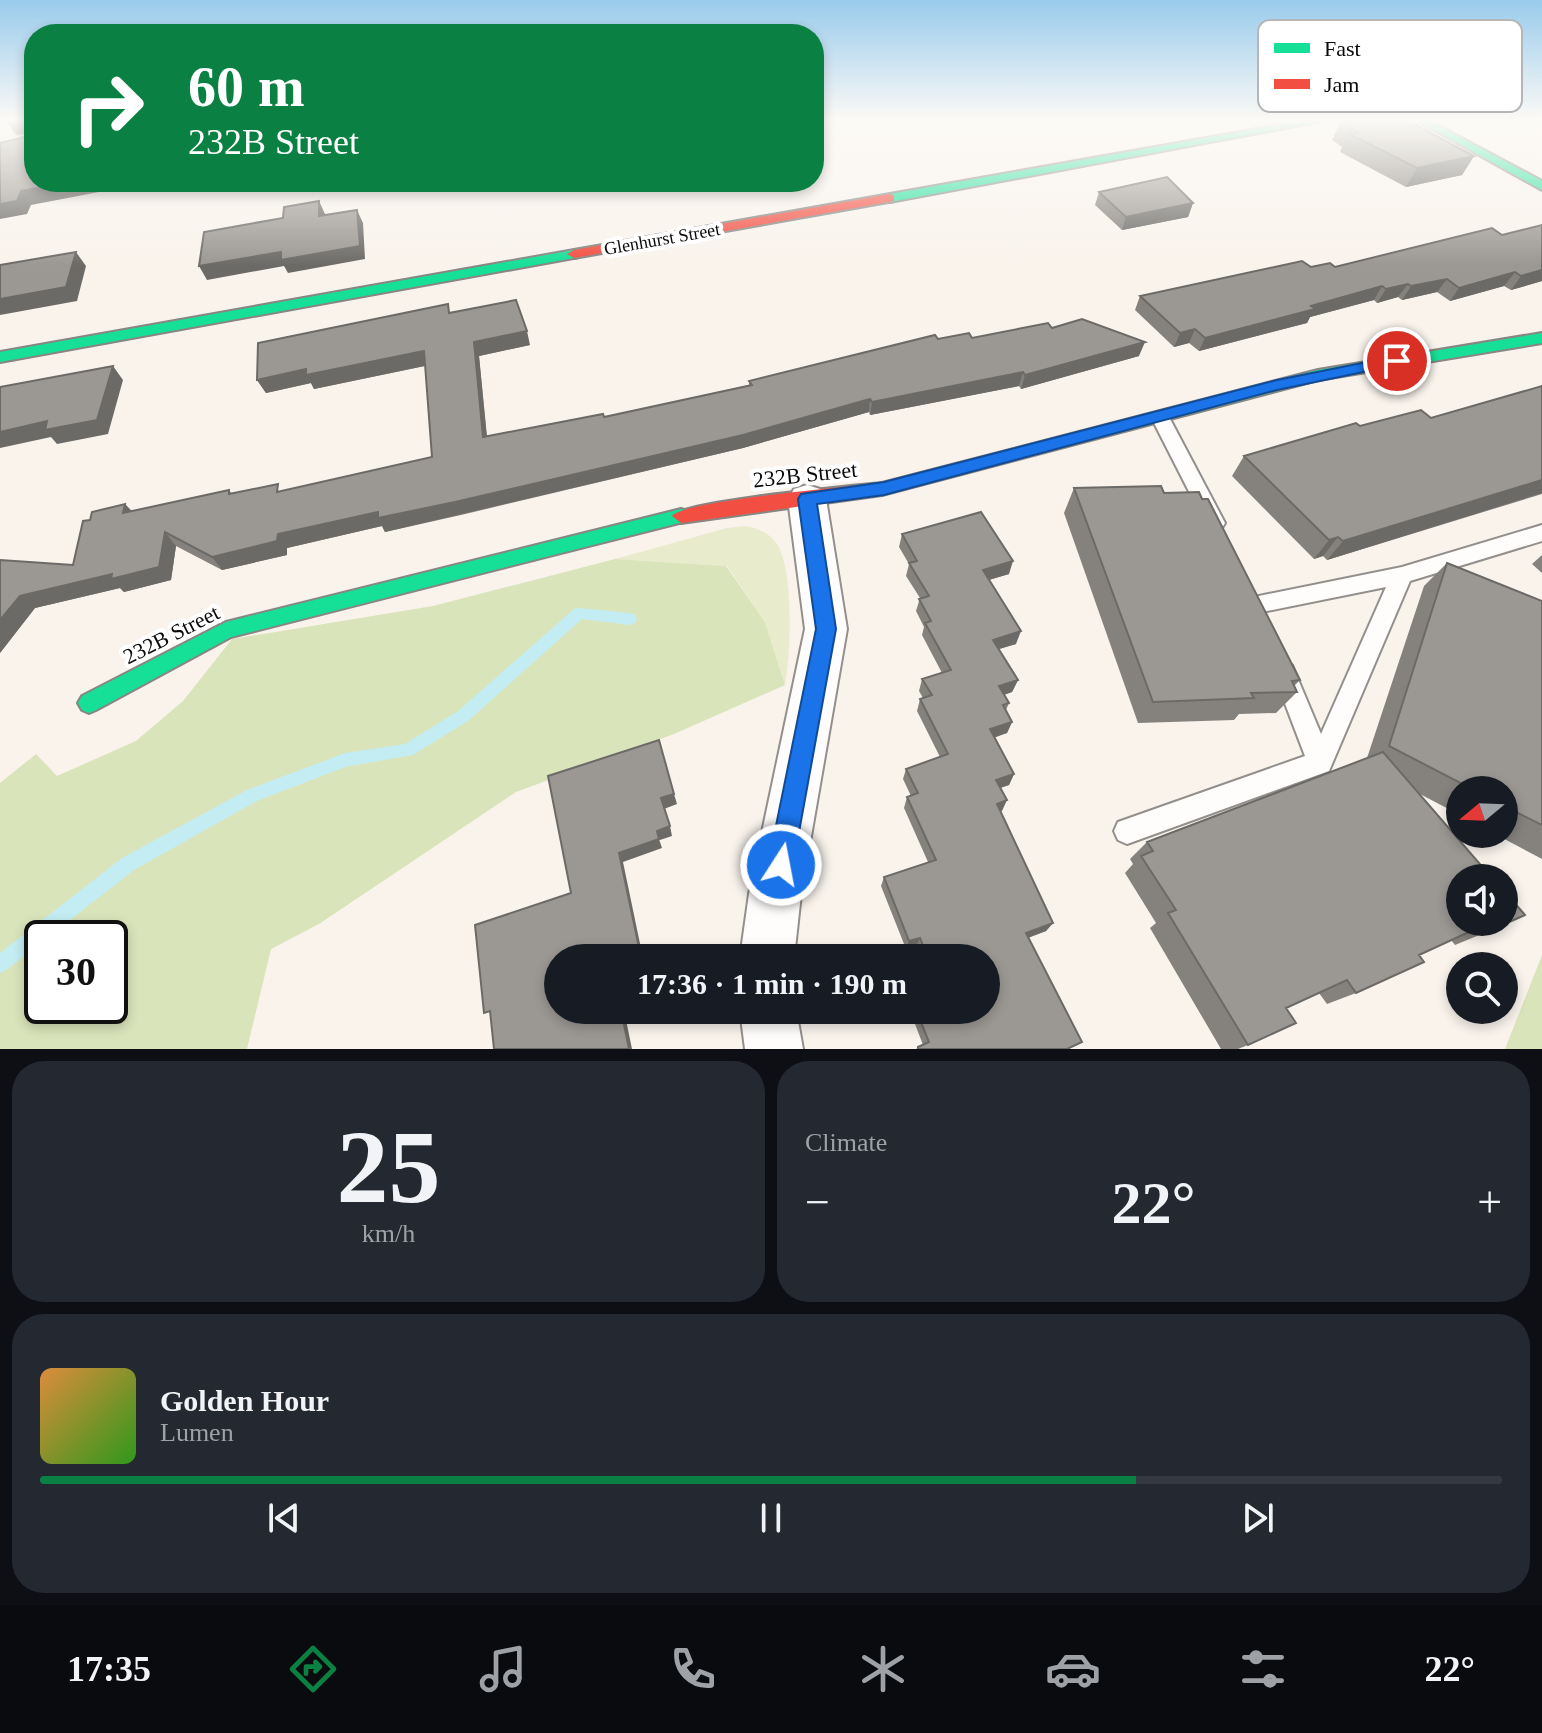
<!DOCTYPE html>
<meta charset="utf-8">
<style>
:root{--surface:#171b24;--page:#242831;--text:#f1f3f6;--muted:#9ea1a6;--line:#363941;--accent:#0b8043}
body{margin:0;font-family:Georgia,serif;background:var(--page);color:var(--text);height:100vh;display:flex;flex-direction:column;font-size:30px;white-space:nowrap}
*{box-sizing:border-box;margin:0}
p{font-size:26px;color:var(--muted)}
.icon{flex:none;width:44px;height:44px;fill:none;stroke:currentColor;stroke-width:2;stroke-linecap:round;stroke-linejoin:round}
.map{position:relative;height:1049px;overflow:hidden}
.side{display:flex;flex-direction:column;gap:12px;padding:12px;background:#0d0f14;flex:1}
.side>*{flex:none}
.banner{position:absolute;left:24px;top:24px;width:800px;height:168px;border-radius:32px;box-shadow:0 4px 12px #0003;background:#0b8043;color:#fff;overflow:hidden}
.needle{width:52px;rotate:251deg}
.fabs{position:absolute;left:1446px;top:776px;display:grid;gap:16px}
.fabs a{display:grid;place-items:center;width:72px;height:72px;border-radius:50%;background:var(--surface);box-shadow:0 4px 12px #0003;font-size:40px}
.speed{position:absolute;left:24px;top:920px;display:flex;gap:16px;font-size:40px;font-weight:700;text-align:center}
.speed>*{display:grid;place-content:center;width:104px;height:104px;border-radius:50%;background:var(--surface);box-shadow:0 4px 12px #0003;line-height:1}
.speed .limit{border:4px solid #111;border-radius:12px;background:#fff;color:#111}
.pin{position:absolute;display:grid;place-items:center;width:68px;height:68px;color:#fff;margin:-34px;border:4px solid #fff;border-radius:50%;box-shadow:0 2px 8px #0007}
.me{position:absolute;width:88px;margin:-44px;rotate:11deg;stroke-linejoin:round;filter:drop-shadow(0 0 6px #0008)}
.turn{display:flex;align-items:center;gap:28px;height:168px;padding:0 32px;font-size:36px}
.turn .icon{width:104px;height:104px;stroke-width:2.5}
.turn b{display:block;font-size:56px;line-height:68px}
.big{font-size:60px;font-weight:800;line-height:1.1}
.side .tile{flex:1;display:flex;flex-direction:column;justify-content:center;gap:12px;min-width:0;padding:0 28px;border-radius:32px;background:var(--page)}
.side .dial{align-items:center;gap:0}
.dial b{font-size:104px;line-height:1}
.song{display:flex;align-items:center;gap:24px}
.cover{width:96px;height:96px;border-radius:12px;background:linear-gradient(135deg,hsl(30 70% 55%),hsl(110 70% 35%))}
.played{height:8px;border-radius:4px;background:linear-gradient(90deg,var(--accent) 75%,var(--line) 75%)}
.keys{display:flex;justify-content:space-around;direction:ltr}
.heat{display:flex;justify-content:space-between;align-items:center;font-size:44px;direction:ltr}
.side .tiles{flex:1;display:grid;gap:12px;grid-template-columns:1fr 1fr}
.tile:last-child{grid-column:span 2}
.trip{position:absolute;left:544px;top:944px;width:456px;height:80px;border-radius:40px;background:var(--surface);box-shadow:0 4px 12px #0003;font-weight:800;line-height:80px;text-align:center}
.menu{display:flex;height:128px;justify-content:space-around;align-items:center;background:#090b0e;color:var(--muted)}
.menu .icon{width:56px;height:56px}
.menu .on{color:var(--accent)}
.menu b{font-size:36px;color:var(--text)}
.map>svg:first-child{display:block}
.green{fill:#e8eccc}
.forest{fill:#dae4ba;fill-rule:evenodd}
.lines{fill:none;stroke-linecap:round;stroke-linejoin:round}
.stream{fill:#c3edf2;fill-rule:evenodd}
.lane-casing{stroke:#928f8c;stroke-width:4}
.street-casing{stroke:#928f8c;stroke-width:4}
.fast-casing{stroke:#888682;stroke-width:4}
.jam-casing{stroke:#888682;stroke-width:4}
.lane{fill:#fefdfc;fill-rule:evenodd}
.street{fill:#fefdfc;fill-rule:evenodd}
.fast{fill:#16e098;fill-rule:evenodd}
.jam{fill:#f24e42;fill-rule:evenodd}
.wall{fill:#85827e}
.shaded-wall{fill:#6c6a67}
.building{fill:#9b9793;stroke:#6c6a67;stroke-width:2}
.route{fill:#1a73e8;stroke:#114b97;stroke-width:2}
.labels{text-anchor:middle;stroke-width:8;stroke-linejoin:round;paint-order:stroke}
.far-street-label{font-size:18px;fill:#0a0a0a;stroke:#fff}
.street-label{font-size:22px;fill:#0a0a0a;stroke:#fff}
.key{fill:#fff;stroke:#b6b6b6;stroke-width:2}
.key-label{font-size:22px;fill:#0a0a0a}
</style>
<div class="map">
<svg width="1542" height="1049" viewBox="0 0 1542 1049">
<rect width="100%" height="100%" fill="#f9f3ec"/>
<path class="green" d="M746 526C759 529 768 532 777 544 794 569 791 655 785 685L765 622 727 566 615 559 727 528Z"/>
<path class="forest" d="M615 559 726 566 765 622 785 685 674 734 516 792 319 924 271 949 247 1049H0V783L36 754 57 776 136 741 183 701 232 639 433 606ZM42 938H110V1006H42Z
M1542 955V1049H1505Z"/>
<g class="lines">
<path class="stream" d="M579 608 630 613 635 615 637 619 635 623 630 625 582 619 468 721 413 755 345 767 257 801 134 870 47 938H42V942L6 970 0 973V953L122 858 247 790 345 753 405 744 458 711 574 609Z"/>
<g class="lane-casing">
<path id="lane" d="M1160 411 1169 417 1225 523 1222 528H1208L1205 523 1151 417Z
M1542 525V541L1410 581 1329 771 1127 844 1118 840 1114 831 1118 822 1305 756 1273 672 1276 665 1284 662 1292 665 1321 734 1386 587 1257 613 1249 610 1246 604 1249 598 1402 567Z"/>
</g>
<g class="street-casing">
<path id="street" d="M807 485 820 489 826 499 847 629 801 894 794 958H740L749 894 805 629 788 499 794 489Z
M740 1010H796L803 1049H745Z"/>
</g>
<g class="fast-casing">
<path id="fast" d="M1307 120H1328L890 202 884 198 890 194Z
M1416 120H1428L1542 181V190Z
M574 250 579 251V257L0 362V352Z
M1542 333V343L1318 380 882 495 873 489 882 483 1318 370Z
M681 509 687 511 690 516 687 521 231 637 96 710 89 713 82 710 78 703 82 696 226 622Z"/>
</g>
<g class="jam-casing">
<path id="jam" d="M890 194 894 195V201L574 258 567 254 574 250Z
M882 483 891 489 882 495 681 523 672 516C682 501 853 486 882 483Z"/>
</g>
<use href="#lane" class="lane"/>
<use href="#street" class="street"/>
<use href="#fast" class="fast"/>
<use href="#jam" class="jam"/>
</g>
<path class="wall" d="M1341 122 1474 156 1462 175 1406 187 1340 152 1342 147 1332 140Z
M1099 192 1193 203 1188 217 1122 230 1095 205Z
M1492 228 1542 281 1511 290 1504 286 1450 301 1437 292 1402 300 1398 297 1377 303 1374 300 1310 317 1307 323 1199 351 1189 343 1174 347 1135 310 1140 296 1311 267H1335Z
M451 313 530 345 479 356 487 436 604 417 749 385V381L938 339 972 338 1052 328 1139 356 1021 389 1019 386 870 415 869 412 743 448 461 515 385 532 382 526 287 548V555L222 570 176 546 171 580 124 592 120 588 35 608 0 653V560L73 565 90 520 125 504 132 511 229 490 232 494 282 491 432 457 425 366 314 389 311 383 266 393 257 380Z
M1542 386V494L1327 560 1323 556 1314 559 1232 476 1244 456 1360 426 1431 418Z
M1074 488 1164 493 1202 499 1300 680 1294 686 1297 692 1276 713 1239 714 1234 720 1138 723 1064 513Z
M902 534 1009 574 989 580 1016 644 999 649 1018 680 1012 692 1004 695 1009 703 1006 710 1012 722 1007 733 994 737 1014 774 1009 785 1000 788 1002 811H1000L1053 923 1046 931 1028 938 1070 1049H916L923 1045 912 1016 915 1010H986V958H921L916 946 906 949 881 886 884 877 928 862 904 808 907 797 911 796 903 779 906 769 940 757 917 711 920 699 923 698 919 691 922 679 942 673 922 635 924 627 916 611 920 598 906 576 909 564 899 547Z
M1542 555V573L1532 564Z
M1447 563 1542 601V859L1495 834H1504V790H1460V815L1418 793 1504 922 1489 931 1455 945 1451 940 1419 955 1356 993 1327 1004 1319 993 1286 1008 1248 1045 1238 1049H1221L1150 928 1156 923 1125 873 1133 864 1130 859 1147 842 1367 758 1424 586Z"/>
<path class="shaded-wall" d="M28 120 34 133 16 135 7 122Z
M1474 156 1462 175 1406 187 1417 168Z
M73 182H119L106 184 104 191 31 205 27 214 0 219V204L21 191Z
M319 201 325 214V229L319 216Z
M1193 203 1188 217 1122 230 1126 217Z
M357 210 363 223 365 259 288 273 284 266 207 280 199 266Z
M76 252 86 266 77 301 0 315V299Z
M1542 270V281L1511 290 1521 276Z
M1515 272 1504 286 1450 301 1459 288Z
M1447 279 1437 292 1402 300 1411 286Z
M1408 284 1398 297 1377 303 1386 289Z
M1382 286 1374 300 1310 317 1307 323 1199 351 1205 338 1311 306Z
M1195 329 1189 343 1174 347 1180 333Z
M527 331 530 345 479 356 488 450 483 437 474 342Z
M1145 342 1139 356 1021 389 1025 375Z
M424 351 429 365 314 389 311 383 266 393 257 380 306 369Z
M113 366 123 380 108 434 57 444 51 437 0 448V432L47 421Z
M1023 372 1019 386 870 415 872 402Z
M870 399 869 412 743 448 385 532 382 526 287 548V555L222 570 212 557 278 534Z
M1542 480V493L1327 560 1343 541Z
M125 504 137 518 123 513Z
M165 532 176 546 171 580 124 592 120 588 35 608 0 653V620L20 596Z
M1338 537 1323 556 1314 559 1329 540Z
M1013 561 1009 574 978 583 983 570Z
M1021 631 1016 644 989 652 993 640Z
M1018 680 1012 692 994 698 999 686Z
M1012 722 1007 733 985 741 990 729Z
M1014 774 1009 785 991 791 996 780Z
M674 794 677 804 664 809 661 798Z
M1007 800 1002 811 991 814 997 804Z
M670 826 672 836 660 840 657 831Z
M659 839 662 848 623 862 643 958H637L619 853Z
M1053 923 1046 931 1019 941 1026 933Z
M920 938 916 946 906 949 909 941Z
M621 1010H624L632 1049H629Z"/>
<path class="building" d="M8 120H34V182H73L21 191 17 201 0 204V143L28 136V120L7 122Z
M1354 120H1407L1474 156 1417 168 1349 134 1358 132 1341 122Z
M1167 177 1193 203 1126 217 1099 192Z
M319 201V216L357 210 360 246 281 260V252L199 266 204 232 283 218 284 207Z
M1542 225V270L1521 276 1515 272 1459 288 1447 279 1411 286 1408 284 1386 289 1382 286 1311 306 1315 309 1205 338 1195 329 1180 333 1140 296 1302 261 1311 267 1330 263 1335 267 1492 228 1502 235Z
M76 252 66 287 0 299V265Z
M516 300 527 331 474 342 483 437 603 414 604 417 752 385 749 381 935 335 938 339 969 333 972 338 1048 323 1052 328 1082 319 1145 342 1025 375 1023 372 872 402 870 399 743 435 455 502 378 518V512L278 534 277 541 212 557 165 532 159 567 111 579 112 574 20 596 0 620V560L73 565 83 521 90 520 92 512 125 504 123 513 229 490V494L278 484 277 492 432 457 424 351 306 375V369L257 380 258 343 448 304 449 313Z
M113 366 97 420 45 430 47 421 0 432V387Z
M1542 386V480L1343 541 1338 537 1329 540 1244 456 1356 423 1360 426 1421 410 1431 418Z
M1161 486 1164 493 1199 492 1202 499H1208L1300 680 1292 681 1297 692 1251 693 1254 698 1153 702 1074 488Z
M981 512 1013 561 983 570 1021 631 993 640 1018 680 999 686 1009 703 1003 705 1012 722 990 729 1014 774 996 780 1007 800 997 804 1053 923 1026 933 1082 1042 1067 1049H918V1047L929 1042 916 1010H986V958H928L920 938 909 941 884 877 936 860 907 797 918 793 906 769 948 754 920 699 932 695 922 679 951 670 925 623 931 621 919 599 929 596 909 563 917 561 902 534Z
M1447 563 1542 601V825L1504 806V790H1474L1389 746Z
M659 740 674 794 661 798 670 826 657 831 659 839 619 853 641 957 637 958H558V1010H621L629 1049H494L490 1011 484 1013 475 925 571 893 548 776Z
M1383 752 1492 878H1460V922H1504V891L1525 915 1489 931 1484 925 1419 955 1424 962 1356 993 1347 980 1286 1008 1296 1023 1248 1045 1168 913 1176 910 1141 856 1153 851 1147 842Z"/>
<linearGradient id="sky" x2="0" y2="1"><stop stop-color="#99cbec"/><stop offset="0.45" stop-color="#fcfaf6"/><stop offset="1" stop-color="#fcfaf6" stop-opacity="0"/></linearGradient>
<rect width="1542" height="266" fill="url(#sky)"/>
<path class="route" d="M1397 356 1402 357V364L1277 390 884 495 817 504 836 629 793 865 789 873 781 877 772 873 768 865 816 629 798 499 801 494 884 482 1277 380Z"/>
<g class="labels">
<g class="far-street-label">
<text transform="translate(662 239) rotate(-10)" y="6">Glenhurst Street</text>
</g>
<g class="street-label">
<text transform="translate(805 474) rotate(-6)" y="8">232B Street</text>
<text transform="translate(171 634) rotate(-27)" y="8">232B Street</text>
</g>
</g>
<rect x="1258" y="20" width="264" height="92" rx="12" class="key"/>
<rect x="1274" y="43" width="36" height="10" fill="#16e098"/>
<rect x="1274" y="79" width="36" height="10" fill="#f24e42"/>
<g class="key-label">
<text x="1324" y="56">Fast</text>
<text x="1324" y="92">Jam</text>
</g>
</svg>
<div class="fabs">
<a><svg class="needle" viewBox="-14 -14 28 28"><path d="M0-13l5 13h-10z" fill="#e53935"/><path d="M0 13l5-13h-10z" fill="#9ea1a6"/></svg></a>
<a><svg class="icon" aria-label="sound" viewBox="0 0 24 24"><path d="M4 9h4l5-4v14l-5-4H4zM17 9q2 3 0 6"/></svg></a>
<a><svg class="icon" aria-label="search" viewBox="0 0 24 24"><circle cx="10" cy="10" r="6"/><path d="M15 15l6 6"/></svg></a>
</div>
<div class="speed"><div class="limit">30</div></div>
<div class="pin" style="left:1397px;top:361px;background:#d93025"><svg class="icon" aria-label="arrive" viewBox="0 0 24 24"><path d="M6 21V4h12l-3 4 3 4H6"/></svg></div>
<svg class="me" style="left:781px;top:865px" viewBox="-20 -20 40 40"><circle r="17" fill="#1a73e8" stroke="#fff" stroke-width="3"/><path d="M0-11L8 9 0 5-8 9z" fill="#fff"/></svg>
<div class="trip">17:36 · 1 min · 190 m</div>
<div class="banner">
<div class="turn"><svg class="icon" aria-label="right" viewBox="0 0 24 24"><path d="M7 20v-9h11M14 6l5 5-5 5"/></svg><div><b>60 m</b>232B Street</div></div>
</div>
</div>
<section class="side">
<div class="tiles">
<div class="tile dial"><b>25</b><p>km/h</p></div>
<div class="tile"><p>Climate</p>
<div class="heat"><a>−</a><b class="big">22°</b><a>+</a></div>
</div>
<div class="tile">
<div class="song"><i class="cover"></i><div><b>Golden Hour</b><p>Lumen</p></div></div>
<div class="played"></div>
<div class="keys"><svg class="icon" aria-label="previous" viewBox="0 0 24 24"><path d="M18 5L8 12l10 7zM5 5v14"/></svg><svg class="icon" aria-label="pause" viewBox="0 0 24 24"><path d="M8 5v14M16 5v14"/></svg><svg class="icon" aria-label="next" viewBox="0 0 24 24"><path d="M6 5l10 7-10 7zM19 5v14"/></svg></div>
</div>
</div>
</section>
<nav class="menu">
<b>17:35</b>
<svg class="icon on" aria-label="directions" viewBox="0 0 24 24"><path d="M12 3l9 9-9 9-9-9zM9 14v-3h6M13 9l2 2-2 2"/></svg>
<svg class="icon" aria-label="music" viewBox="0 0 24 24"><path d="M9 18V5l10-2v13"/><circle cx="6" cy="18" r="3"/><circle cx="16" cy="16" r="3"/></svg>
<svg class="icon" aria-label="phone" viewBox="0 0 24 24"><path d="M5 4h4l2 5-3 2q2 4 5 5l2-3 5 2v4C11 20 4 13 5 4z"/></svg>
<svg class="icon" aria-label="climate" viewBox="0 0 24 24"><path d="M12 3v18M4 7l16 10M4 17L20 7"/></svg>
<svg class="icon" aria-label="car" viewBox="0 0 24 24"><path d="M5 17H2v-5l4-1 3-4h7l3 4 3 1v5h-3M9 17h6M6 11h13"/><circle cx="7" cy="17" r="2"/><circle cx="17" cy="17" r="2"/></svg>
<svg class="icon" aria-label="filters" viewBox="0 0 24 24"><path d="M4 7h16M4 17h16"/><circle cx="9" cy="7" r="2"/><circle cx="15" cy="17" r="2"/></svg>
<b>22°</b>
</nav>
